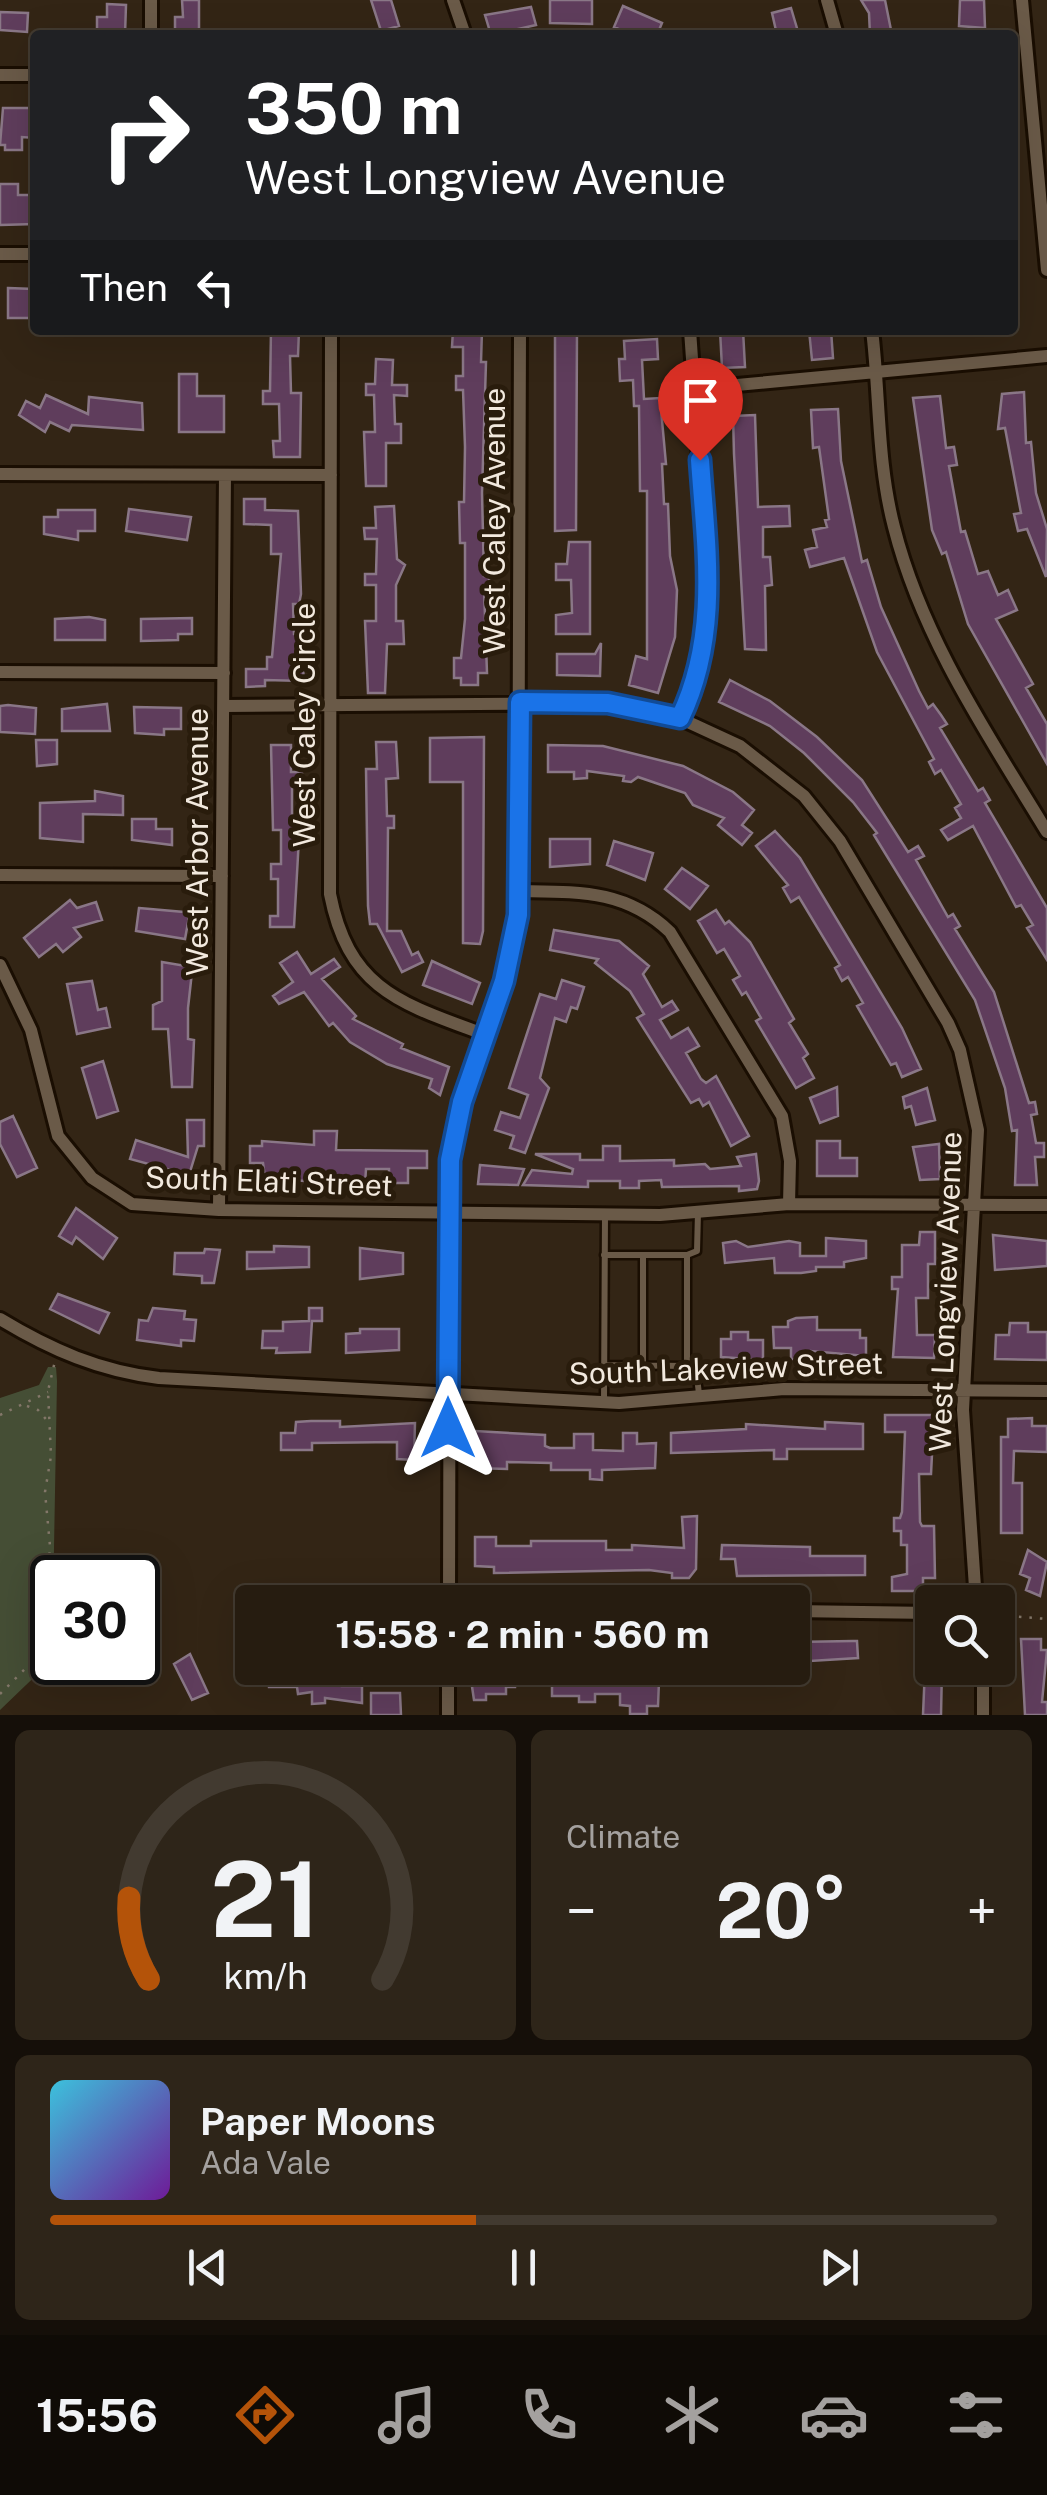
<!DOCTYPE html>
<meta charset="utf-8">
<style>
:root{--surface:#261c10;--page:#2e2519;--text:#f1f3f6;--muted:#a4a19f;--line:#423a30;--accent:#b45309}
body{margin:0;font-family:"Public Sans",sans-serif;background:var(--page);color:var(--text);height:100vh;display:flex;flex-direction:column;font-size:38px;white-space:nowrap}
*{box-sizing:border-box;margin:0}
p{font-size:32px;color:var(--muted)}
.icon{flex:none;width:55px;height:55px;fill:none;stroke:currentColor;stroke-width:2;stroke-linecap:round;stroke-linejoin:round}
.map{position:relative;height:1715px;overflow:hidden}
.panel{display:flex;flex-direction:column;gap:15px;padding:15px;background:#150f09;flex:1}
.panel>*{flex:none}
.top-card{position:absolute;left:30px;top:30px;width:988px;height:305px;border-radius:10px;box-shadow:0 10px 40px #0002,0 0 0 2px var(--line);background:#202124;color:#fff;overflow:hidden}
.controls{position:absolute;left:915px;top:1585px;display:grid;gap:20px}
.controls a{display:grid;place-items:center;width:100px;height:100px;border-radius:10px;background:var(--surface);box-shadow:0 10px 40px #0002,0 0 0 2px var(--line);font-size:50px}
.speed{position:absolute;left:30px;top:1555px;display:flex;gap:20px;font-size:50px;font-weight:700;text-align:center}
.speed>*{display:grid;place-content:center;width:130px;height:130px;border-radius:50%;background:var(--surface);box-shadow:0 10px 40px #0002,0 0 0 2px var(--line);line-height:1}
.speed .limit{border:5px solid #111;border-radius:15px;background:#fff;color:#111}
.pin{position:absolute;display:grid;place-items:center;width:85px;height:85px;color:#fff;margin:-102px -42px;border-radius:50% 50% 50% 0;rotate:-45deg;box-shadow:0 0 10px #0007}
.pin .icon{rotate:45deg}
.me{position:absolute;width:110px;margin:-55px;rotate:0deg;stroke-linejoin:round;filter:drop-shadow(0 0 8px #0008)}
.turn{display:flex;align-items:center;gap:35px;height:210px;padding:0 50px;font-size:45px}
.turn .icon{width:130px;height:130px;stroke-width:2.5}
.turn b{display:block;font-size:70px;line-height:85px}
.then{display:flex;align-items:center;height:95px;padding:0 50px;background:#0003;gap:20px;font-size:38px}
.big{font-size:75px;font-weight:700;line-height:1.1}
.panel .tile{flex:1;display:flex;flex-direction:column;justify-content:center;gap:15px;min-width:0;padding:0 35px;border-radius:15px;background:var(--page)}
.panel .dial{align-items:center;gap:0}
.dial svg{height:260px;overflow:visible;fill:none;stroke:var(--line);stroke-width:7;stroke-linecap:round;text-anchor:middle}
.dial text{fill:var(--text);stroke:none}
.song{display:flex;align-items:center;gap:30px}
.cover{width:120px;height:120px;border-radius:15px;background:linear-gradient(135deg,hsl(190 70% 55%),hsl(280 70% 35%))}
.played{height:10px;border-radius:5px;background:linear-gradient(90deg,var(--accent) 45%,var(--line) 45%)}
.keys{display:flex;justify-content:space-around;direction:ltr}
.heat{display:flex;justify-content:space-between;align-items:center;font-size:55px;direction:ltr}
.panel .tiles{flex:1;display:grid;gap:15px;grid-template-columns:1fr 1fr}
.tile:last-child{grid-column:span 2}
.trip{position:absolute;left:235px;top:1585px;width:575px;height:100px;border-radius:10px;background:var(--surface);box-shadow:0 10px 40px #0002,0 0 0 2px var(--line);font-weight:700;line-height:100px;text-align:center}
.tab-bar{display:flex;height:160px;justify-content:space-around;align-items:center;background:#0f0b06;color:var(--muted)}
.tab-bar .icon{width:70px;height:70px}
.tab-bar .active{color:var(--accent)}
.tab-bar b{font-size:45px;color:var(--text)}
.map>svg:first-child{display:block}
.green{fill:#454e35}
.building{fill:#5f3d5c;stroke:#8a7787;stroke-width:2.5}
.lines{fill:none;stroke-linecap:round;stroke-linejoin:round}
.service-casing{stroke:#1a0e02;stroke-width:11}
.minor-casing{stroke:#1a0e02;stroke-width:18}
.path{stroke:#837769;stroke-width:2.5;stroke-dasharray:2.5 8;stroke-linecap:butt}
.service{stroke:#6a5a48;stroke-width:6}
.minor{stroke:#6a5a48;stroke-width:12}
.route-casing{stroke:#114b97;stroke-width:25}
.route{stroke:#1a73e8;stroke-width:18}
.labels{text-anchor:middle;stroke-width:10;stroke-linejoin:round;paint-order:stroke}
.street-label{font-size:30px;fill:#f2e9de;stroke:#291c0c}
</style>
<div class="map">
<svg width="1047" height="1715" viewBox="0 0 1047 1715">
<rect width="100%" height="100%" fill="#332515"/>
<path class="green" d="M48 1367H56L57 1381 52 1660 0 1710V1398L39 1385Z"/>
<path class="building" d="M182 0H199V35H175V17H183Z
M371 0H391L399 26 381 31Z
M550 0H592V24L550 23Z
M861 0H885L892 35H870L869 13Z
M960 0H984L985 28 959 26Z
M107 4 126 5 125 35H97V17H107Z
M623 6 662 23 657 35H632L614 27Z
M531 7 536 25 491 35 485 15Z
M791 8 799 35H777L772 13Z
M0 12 28 13 27 32 0 30Z
M3 108H35V138L22 137V150H5V145H0Z
M0 184H18V195H35V224L0 225Z
M8 288 34 289 35 318H8Z
M271 330H299L298 356H290L291 393H301L300 457H274L273 441H280L279 404H263V391H270Z
M453 330H482L481 362H486L482 493 484 576H489V588H484L487 673H478V685H461V678H454V658H461L465 619V543H460L459 502H464L465 447 463 390H456V376H463V347H452Z
M555 330H577L576 530 555 531Z
M720 330H743L745 367 722 368Z
M809 330H831L833 358 812 360Z
M657 339 658 359 642 360 644 399 660 398 666 464H662L664 504H668L670 556 677 590 675 637 658 693 629 685 636 656 647 659V491H640L639 406H634L633 380 620 381 619 359H625L624 341Z
M376 359 393 360 392 385H407V396L394 395 395 424H401V443H386V486H366L364 432H375L374 395H366V384H375Z
M179 374H197V396H224V432H179Z
M1024 392 1026 443 1031 442 1036 493 1047 529 1046 577 1027 529 1018 531 1014 514 1021 513 1005 428 998 429 1002 394Z
M46 395 88 414 89 397 142 403 143 430 72 425 69 431 50 422 45 432 19 415 26 401 40 408Z
M940 396 946 448 954 447 957 465 949 466 961 532 965 531 978 574 988 571 998 595 1008 590 1017 610 996 619 1033 684 1026 688 1047 724V764L968 624 946 552 942 554 932 530 913 398Z
M838 409 841 461 862 562 867 560 881 607 919 691 928 708 933 704 941 715 947 724 940 728 978 791 983 788 990 800 985 803 1047 908V960L1027 928 1033 925 1021 905 1016 907 973 826 948 840 941 830 961 818 955 808 961 804 941 770 935 774 929 762 934 759 877 652 844 558 810 567 805 550 817 547 813 530 827 527 825 520 829 519 819 447 813 448 811 410Z
M755 415 758 507 789 506 790 526 763 527V557H770L772 585 765 586 766 650 745 649 734 454 733 416Z
M244 499H265V510L298 511 301 594 299 604H293L294 634H300L304 681 265 680V686L246 687V669H267V657H272L281 554H271V525L244 524Z
M394 506 397 559 405 565 396 585V621H403L404 644H387L385 693H368L365 621H376V585H365V574H376L377 539H365L364 528H376L375 507Z
M129 509 191 517 187 540 126 531Z
M58 510H95V531H78V540L44 534V517H58Z
M569 542H590V634H556V615L572 613 571 580H556V564H567Z
M89 617 105 620V640H55V619Z
M192 618V634H178V640L141 641V619Z
M601 643 600 676 557 675V654H595Z
M730 680 770 701 817 737 862 780 908 852 918 846 924 856 916 860 948 917 953 914 960 926 955 929 994 992 1029 1103 1035 1102 1037 1114 1031 1115 1036 1143H1044V1157H1035L1037 1185H1015L1017 1130 1012 1131 1005 1088 975 1000 874 835 877 833 853 802 804 753 770 726 719 702Z
M107 704 110 731H62V709Z
M8 705 36 708 35 734 0 732V706Z
M134 707 181 708V729H164V735L135 733Z
M484 737 483 931 480 944 463 943V782H430V738Z
M36 740H57V764L37 766Z
M376 742H396L398 778 386 779 387 816H394V828H388L387 931H401L412 955 418 952 423 962 402 972 377 924H370L368 906 366 769H377Z
M271 745H291V772H302V782H292V820H300L294 927H270V916H278V879H271V864H281V830H273Z
M548 745 603 746 683 766 733 792 754 810 742 825 752 833 742 845 718 825 724 818 693 805 685 793 638 777 631 782 623 781 624 776 587 771V778L574 779V772H548Z
M95 791 123 796V815L83 814V842L40 838V803L95 801Z
M132 819H156V829H172V845L132 840Z
M775 831 800 858 902 1028 921 1069 902 1077 896 1063 891 1065 857 1006 863 1003 848 977 842 981 835 968 840 965 799 897 791 902 783 888 788 885 756 846Z
M550 839H590V864L550 867Z
M614 841 653 853 645 880 607 865Z
M682 868 708 886 690 909 665 889Z
M70 900 77 908 96 902 102 920 74 928 81 937 63 952 56 944 39 957 24 938Z
M139 908 184 912 189 917 185 939 136 931Z
M716 910 725 924 729 921 750 942 794 1019 789 1023 808 1054 803 1058 814 1078 796 1088 756 1021 761 1018 746 992 742 995 733 980 740 976 724 949 717 953 698 921Z
M554 930 619 941 649 966 643 974 662 1007 672 1001 678 1010 660 1020 671 1038 688 1028 699 1046 686 1053 701 1079 706 1083 716 1076 749 1136 731 1146 709 1102 703 1106 699 1099 691 1103 637 1018 644 1014 630 991 595 963 598 959 550 950Z
M297 952 311 974 334 959 340 967 322 979 356 1016 353 1019 403 1044 401 1048 449 1067 440 1095 429 1088 432 1079 387 1064 350 1042 333 1023 329 1026 304 992 279 1004 273 996 293 982 280 963Z
M432 961 480 983 472 1004 423 985Z
M162 962 186 966V972H192L188 1008V1039L194 1040 192 1087H172L168 1029H153V1005L162 1001Z
M562 980 584 987 577 1009 571 1007 566 1022 555 1018 540 1078 549 1088 525 1153 510 1148 514 1136 495 1130 501 1112 520 1118 528 1095 509 1088 540 994 556 999Z
M92 981 98 1010 106 1008 110 1027 77 1034 67 984Z
M103 1061 118 1111 97 1118 82 1068Z
M837 1087 838 1116 820 1123 810 1098Z
M927 1088 935 1120 916 1125 911 1106 905 1108 903 1097Z
M13 1116 37 1168 17 1177 0 1144V1122Z
M187 1120H204V1146H198L189 1175 130 1159 136 1140 188 1157Z
M314 1131H337L336 1150 427 1151V1168H408V1183H389V1169H366L365 1184H346L265 1178 263 1163H250V1146H262V1141L314 1145Z
M817 1141H840V1158H857V1176H817Z
M939 1144 940 1179 920 1180 913 1147Z
M603 1146H620V1161L674 1160V1166L705 1164 710 1169 741 1166 737 1157 756 1154 759 1181 757 1189 739 1191V1186L662 1187 661 1180 639 1181V1188H620V1181H588V1187L523 1185 532 1170 572 1174 573 1169 535 1154H580V1160H603Z
M480 1165 524 1169 518 1185 478 1184Z
M76 1208 117 1238 103 1259 76 1237 72 1244 59 1236Z
M920 1232H935V1264H928V1298H916L917 1335H935L934 1358 893 1357 898 1289H892V1277H902V1245H919Z
M993 1235 1047 1241V1266L995 1270Z
M826 1238 866 1241V1258L844 1262V1267H816V1271L801 1273H775L774 1258 725 1263 723 1243 736 1241 748 1247 789 1241 800 1243V1256H826Z
M274 1246 309 1247V1267L247 1269V1252H274Z
M360 1248 403 1253V1274L360 1279Z
M205 1249 220 1250 214 1283H202V1276L174 1274 175 1253H204Z
M58 1294 109 1313 99 1333 50 1309Z
M153 1308 185 1311 184 1319 196 1320 194 1341 181 1340V1346L137 1340 139 1320 148 1321Z
M309 1308H322V1321H312L310 1352 276 1353 277 1348H262L263 1331H283V1322L309 1321Z
M817 1317V1330H860V1338H866V1356L811 1351V1359H791V1348H774L773 1327H788V1321L796 1318Z
M1010 1323H1028V1332H1047V1360L995 1359 996 1335H1009Z
M360 1329H399V1350L346 1353V1334L360 1333Z
M731 1332H748V1340H763V1360L721 1357V1339H731Z
M885 1415H934L931 1474H919L920 1522 922 1526H934L935 1578H923V1591H892V1577L907 1574V1545H901V1531H894V1518H900L902 1512 905 1432H885Z
M1032 1418V1426H1047V1452L1014 1451 1013 1483H1022V1533H1001V1437H1008V1419Z
M311 1421H340V1427L415 1423 414 1460 397 1459V1442L312 1443V1450H281V1433H295L296 1422Z
M825 1422 863 1424V1449H787V1459H774V1450L671 1453V1433L746 1429V1424L825 1429Z
M475 1431 545 1435V1446L550 1448H574V1434H593V1450L623 1451V1433H637V1444L656 1443 655 1468 602 1470V1480L590 1479V1470H551V1463L507 1462V1469L474 1468Z
M697 1516 696 1569 689 1578H672V1573L649 1570 494 1573V1567L475 1566V1537H496V1546H531V1541H606V1550H632V1545L684 1548 682 1517Z
M722 1545 810 1547V1556H865V1575L737 1576 735 1559H721Z
M1028 1550 1047 1562 1040 1596 1026 1590 1030 1578 1020 1574Z
M1021 1639H1041V1650H1047L1042 1702H1047V1715H1025Z
M853 1641H857L858 1658 794 1662 795 1642Z
M190 1654 208 1693 192 1700 174 1664Z
M268 1668H295V1674L342 1673V1686H362V1703L325 1698V1703L312 1704V1692L298 1694 297 1687H269Z
M515 1668V1687H506V1694H486V1700H474L470 1673Z
M552 1668 595 1670V1676H617V1668H634V1681H659L658 1706H647V1714H630V1706L620 1705V1694H595V1702H579V1696H552Z
M925 1668H942L941 1715H923Z
M371 1693H400L401 1715H371Z"/>
<g class="lines">
<g class="service-casing">
<path id="service" d="M698 1212 697 1251 687 1255V1366L697 1377 699 1394
M604 1255H687
M643 1255V1366
M604 1365 687 1366
M604 1402 605 1215"/>
</g>
<g class="minor-casing">
<path id="minor" d="M453 0 465 35
M827 0 837 35
M1022 0 1047 270
M151 35V0
M0 75H35
M0 254H35
M331 330 330 894C349 991 403 1004 486 1035
M872 330C880 396 877 462 894 527 922 638 988 735 1047 832
M694 389 1047 356
M0 474 331 475
M0 672 224 673
M224 706 609 703 675 716 740 746 804 796 840 841 948 1023 960 1050 978 1130 963 1410 976 1602
M681 718 703 655 709 601 690 330
M0 875 222 876
M518 891C577 892 625 889 670 932L782 1116 790 1161 789 1204
M0 965 31 1030 58 1136 92 1178 132 1204 219 1210 660 1215 789 1204 1047 1205
M219 1210 225 475
M0 1319C51 1350 100 1371 159 1378L619 1403 784 1389 1047 1391
M449 1602 450 1160C462 1075 505 1000 518 915L520 330
M792 1611 932 1613
M983 1668V1715
M448 1715V1668"/>
</g>
<path class="path" d="M27 1406 38 1410 51 1425
M0 1415 48 1392
M998 1615 1047 1619
M0 1694 44 1650 50 1546 45 1492 51 1456 48 1391 55 1361"/>
<use href="#service" class="service"/>
<use href="#minor" class="minor"/>
</g>
<g class="lines">
<g class="route-casing">
<path id="route" d="M448 1428 450 1160 462 1102 504 981 518 915 520 702 608 703 680 718C720 635 706 548 700 460"/>
</g>
<use href="#route" class="route"/>
</g>
<g class="labels">
<g class="street-label">
<text transform="translate(495 521) rotate(-90)" y="10">West Caley Avenue</text>
<text transform="translate(305 725) rotate(-90)" y="10">West Caley Circle</text>
<text transform="translate(198 842) rotate(-90)" y="10">West Arbor Avenue</text>
<text transform="translate(269 1182) rotate(2)" y="10">South Elati Street</text>
<text transform="translate(946 1292) rotate(-88)" y="10">West Longview Avenue</text>
<text transform="translate(726 1369) rotate(-2)" y="10">South Lakeview Street</text>
</g>
</g>
</svg>
<div class="controls">
<a><svg class="icon" aria-label="search" viewBox="0 0 24 24"><circle cx="10" cy="10" r="6"/><path d="M15 15l6 6"/></svg></a>
</div>
<div class="speed"><div class="limit">30</div></div>
<div class="pin" style="left:700px;top:460px;background:#d93025"><svg class="icon" aria-label="arrive" viewBox="0 0 24 24"><path d="M6 21V4h12l-3 4 3 4H6"/></svg></div>
<svg class="me" style="left:448px;top:1428px" viewBox="-20 -20 40 40"><path d="M0-17L14 15 0 8-14 15z" fill="#1a73e8" stroke="#fff" stroke-width="4"/></svg>
<div class="trip">15:58 · 2 min · 560 m</div>
<div class="top-card">
<div class="turn"><svg class="icon" aria-label="right" viewBox="0 0 24 24"><path d="M7 20v-9h11M14 6l5 5-5 5"/></svg><div><b>350 m</b>West Longview Avenue</div></div>
<div class="then">Then<svg class="icon" aria-label="left" viewBox="0 0 24 24"><path d="M17 20v-9H6M10 6l-5 5 5 5"/></svg></div>
</div>
</div>
<section class="panel">
<div class="tiles">
<div class="tile dial"><svg viewBox="0 0 100 80">
<path d="M14 69A42 42 0 1 1 86 69"/>
<path d="M14 69A42 42 0 0 1 8 44" stroke="#b45309"/>
<text x="50" y="56" font-size="32" font-weight="700">21</text>
<text x="50" y="72" font-size="11">km/h</text>
</svg></div>
<div class="tile"><p>Climate</p>
<div class="heat"><a>−</a><b class="big">20°</b><a>+</a></div>
</div>
<div class="tile">
<div class="song"><i class="cover"></i><div><b>Paper Moons</b><p>Ada Vale</p></div></div>
<div class="played"></div>
<div class="keys"><svg class="icon" aria-label="previous" viewBox="0 0 24 24"><path d="M18 5L8 12l10 7zM5 5v14"/></svg><svg class="icon" aria-label="pause" viewBox="0 0 24 24"><path d="M8 5v14M16 5v14"/></svg><svg class="icon" aria-label="next" viewBox="0 0 24 24"><path d="M6 5l10 7-10 7zM19 5v14"/></svg></div>
</div>
</div>
</section>
<nav class="tab-bar">
<b>15:56</b>
<svg class="icon active" aria-label="directions" viewBox="0 0 24 24"><path d="M12 3l9 9-9 9-9-9zM9 14v-3h6M13 9l2 2-2 2"/></svg>
<svg class="icon" aria-label="music" viewBox="0 0 24 24"><path d="M9 18V5l10-2v13"/><circle cx="6" cy="18" r="3"/><circle cx="16" cy="16" r="3"/></svg>
<svg class="icon" aria-label="phone" viewBox="0 0 24 24"><path d="M5 4h4l2 5-3 2q2 4 5 5l2-3 5 2v4C11 20 4 13 5 4z"/></svg>
<svg class="icon" aria-label="climate" viewBox="0 0 24 24"><path d="M12 3v18M4 7l16 10M4 17L20 7"/></svg>
<svg class="icon" aria-label="car" viewBox="0 0 24 24"><path d="M5 17H2v-5l4-1 3-4h7l3 4 3 1v5h-3M9 17h6M6 11h13"/><circle cx="7" cy="17" r="2"/><circle cx="17" cy="17" r="2"/></svg>
<svg class="icon" aria-label="filters" viewBox="0 0 24 24"><path d="M4 7h16M4 17h16"/><circle cx="9" cy="7" r="2"/><circle cx="15" cy="17" r="2"/></svg>
</nav>
